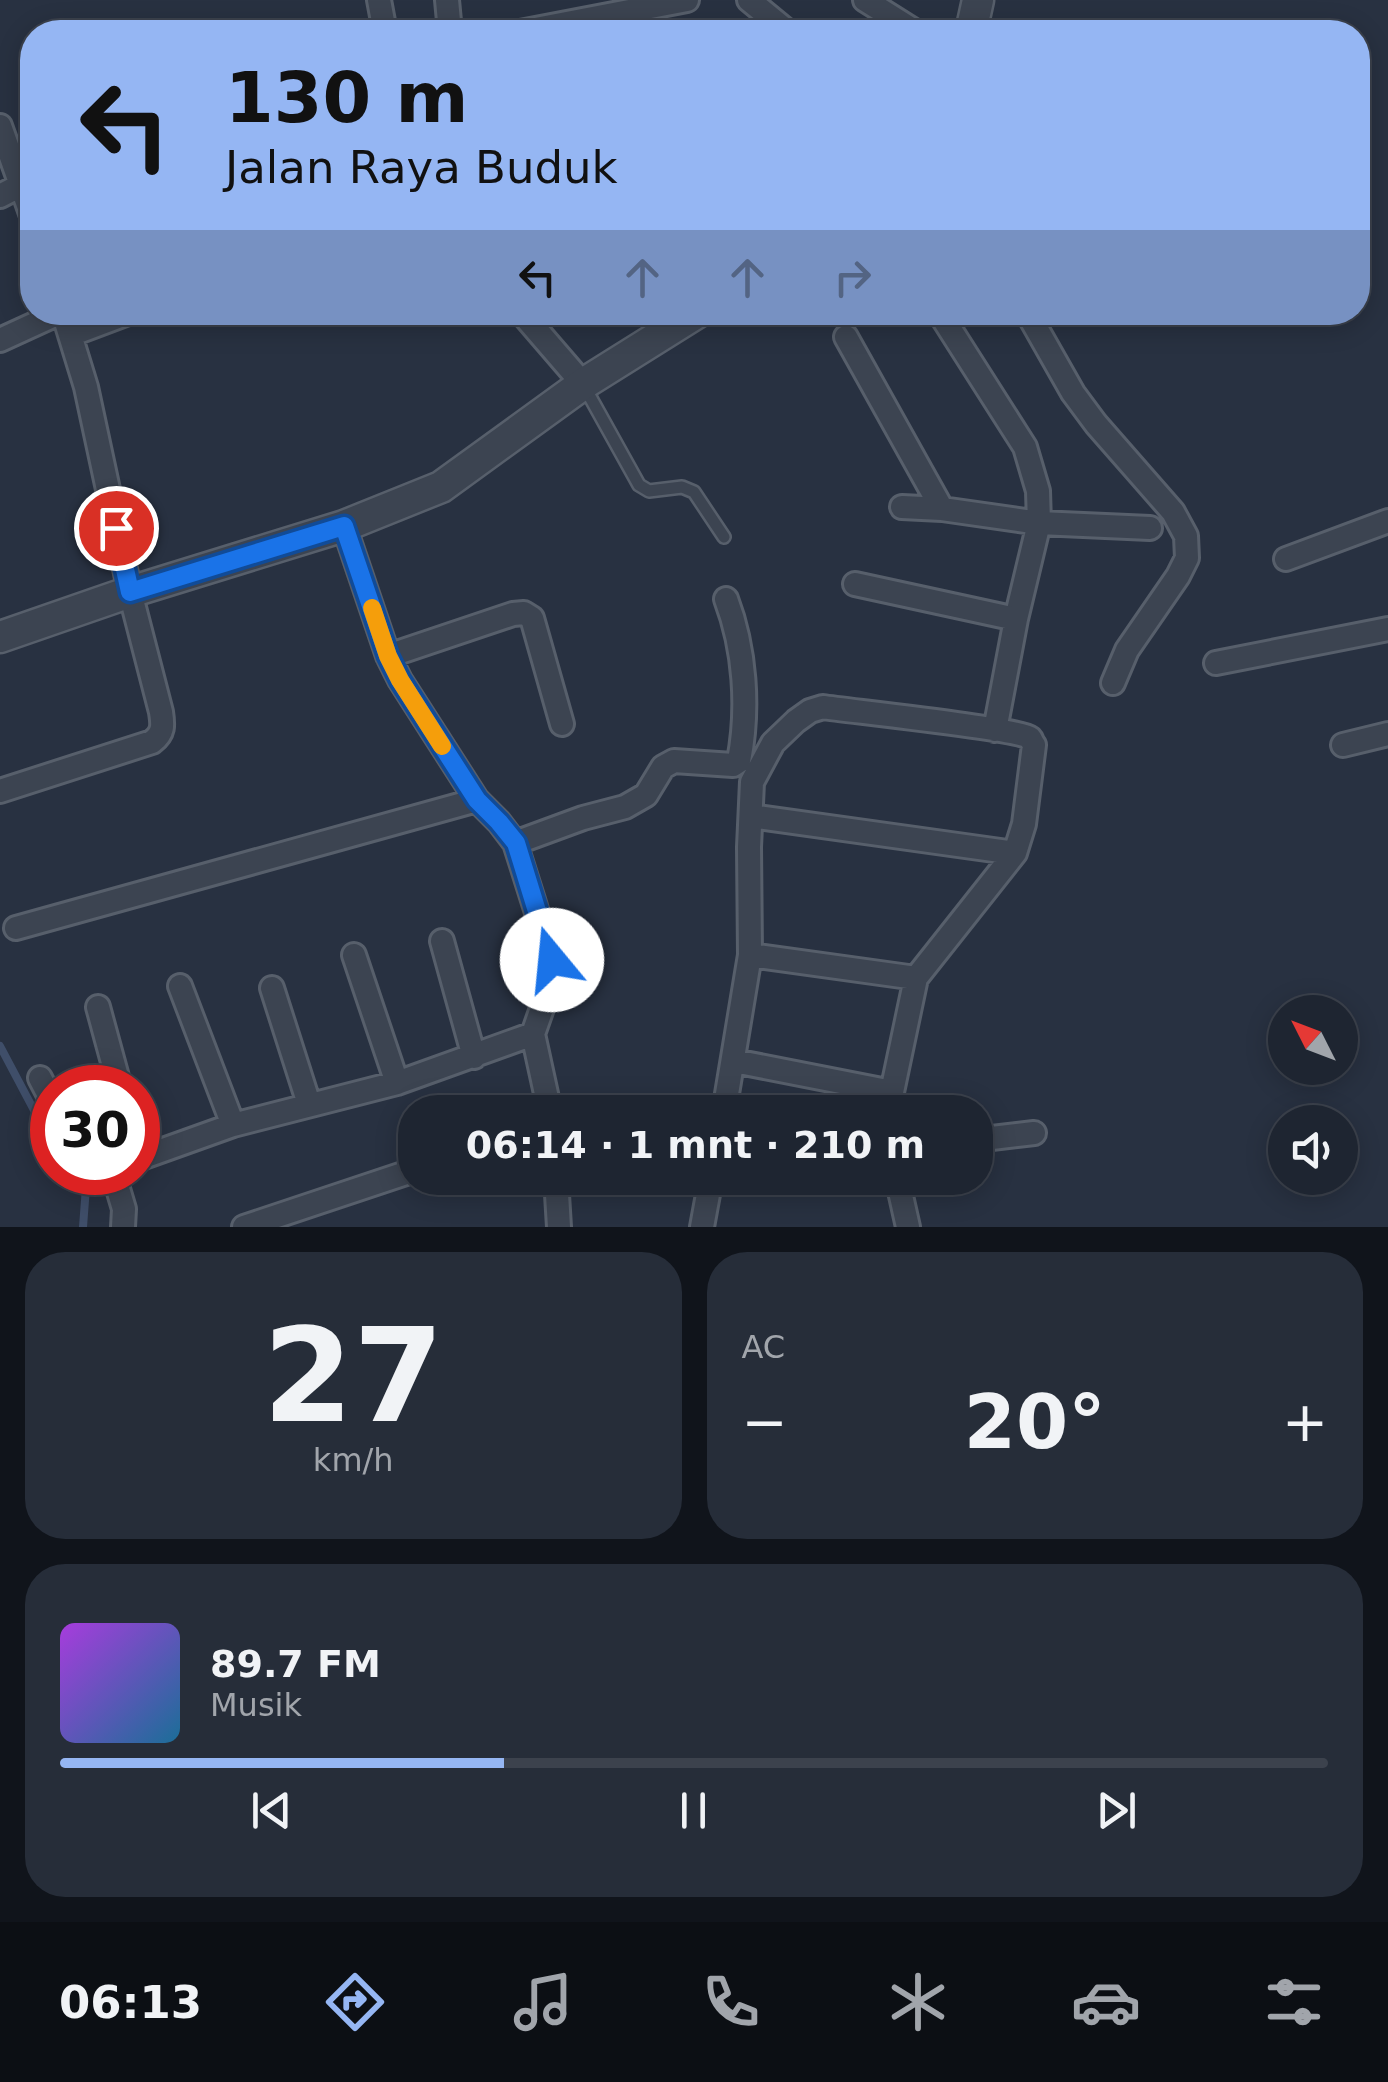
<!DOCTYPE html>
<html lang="id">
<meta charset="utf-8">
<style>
:root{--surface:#1e2531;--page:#262d39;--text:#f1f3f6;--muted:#a1a5ab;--line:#3c424d;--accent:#95b6f3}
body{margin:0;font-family:"DejaVu Sans",sans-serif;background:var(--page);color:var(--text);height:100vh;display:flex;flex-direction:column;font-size:38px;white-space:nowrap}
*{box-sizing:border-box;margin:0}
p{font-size:32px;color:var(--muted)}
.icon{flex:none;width:55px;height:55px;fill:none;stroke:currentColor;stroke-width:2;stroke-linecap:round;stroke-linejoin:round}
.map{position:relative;height:1227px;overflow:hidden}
.side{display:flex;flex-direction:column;gap:25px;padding:25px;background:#10141b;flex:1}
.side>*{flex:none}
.hud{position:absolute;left:20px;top:20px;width:1350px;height:305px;border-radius:40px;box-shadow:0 5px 25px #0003,0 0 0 2px var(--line);background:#95b6f3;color:#111;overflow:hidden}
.needle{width:65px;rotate:312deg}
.buttons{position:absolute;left:1268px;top:995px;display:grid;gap:20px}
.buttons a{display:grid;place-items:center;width:90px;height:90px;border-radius:50%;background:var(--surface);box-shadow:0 5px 25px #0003,0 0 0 2px var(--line);font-size:50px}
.speed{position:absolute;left:30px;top:1065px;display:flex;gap:20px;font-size:50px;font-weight:700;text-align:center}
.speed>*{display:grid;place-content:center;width:130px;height:130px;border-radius:50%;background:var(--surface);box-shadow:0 5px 25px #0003,0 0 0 2px var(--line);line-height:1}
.speed .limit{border:15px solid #d22;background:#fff;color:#111}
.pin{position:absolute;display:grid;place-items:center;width:85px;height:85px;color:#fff;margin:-42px;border:5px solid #fff;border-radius:50%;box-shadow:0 2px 10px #0007}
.me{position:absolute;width:110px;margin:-55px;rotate:343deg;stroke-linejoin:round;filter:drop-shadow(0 0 8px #0008)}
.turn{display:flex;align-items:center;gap:35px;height:210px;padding:0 40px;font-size:45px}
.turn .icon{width:130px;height:130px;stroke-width:2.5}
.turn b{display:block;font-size:70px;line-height:85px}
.lanes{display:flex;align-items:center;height:95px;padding:0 40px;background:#0003;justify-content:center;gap:50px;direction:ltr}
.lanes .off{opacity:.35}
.big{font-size:75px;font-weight:600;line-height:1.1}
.side .widget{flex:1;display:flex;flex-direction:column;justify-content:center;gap:15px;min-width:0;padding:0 35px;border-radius:40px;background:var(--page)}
.side .dial{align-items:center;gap:0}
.dial b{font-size:130px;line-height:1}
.song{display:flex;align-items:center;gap:30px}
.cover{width:120px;height:120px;border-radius:15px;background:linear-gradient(135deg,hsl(280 70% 55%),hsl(200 70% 35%))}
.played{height:10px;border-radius:5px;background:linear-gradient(90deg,var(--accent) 35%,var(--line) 35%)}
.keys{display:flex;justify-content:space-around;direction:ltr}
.heat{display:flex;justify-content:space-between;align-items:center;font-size:55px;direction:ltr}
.side .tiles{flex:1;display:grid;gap:25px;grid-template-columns:1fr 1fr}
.widget:last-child{grid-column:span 2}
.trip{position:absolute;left:398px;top:1095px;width:595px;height:100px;border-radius:40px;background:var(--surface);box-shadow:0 5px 25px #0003,0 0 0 2px var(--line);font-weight:600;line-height:100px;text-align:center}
.tabs{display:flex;height:160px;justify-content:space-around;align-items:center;background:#0c0f14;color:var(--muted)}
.tabs .icon{width:70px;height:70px}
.tabs .selected{color:var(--accent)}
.tabs b{font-size:45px;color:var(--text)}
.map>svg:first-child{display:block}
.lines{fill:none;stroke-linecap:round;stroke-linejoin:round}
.stream{stroke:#3f4e69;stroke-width:8}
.service-casing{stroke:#575f6b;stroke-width:16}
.minor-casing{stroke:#575f6b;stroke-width:28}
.tertiary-casing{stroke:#575f6b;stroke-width:35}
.service{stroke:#3c4451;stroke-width:11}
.minor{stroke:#3c4451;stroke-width:22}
.tertiary{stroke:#3c4451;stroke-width:30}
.route-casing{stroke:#114b97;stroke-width:25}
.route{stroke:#1a73e8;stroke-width:18}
.slow{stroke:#f59e0b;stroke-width:18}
</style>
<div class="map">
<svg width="1388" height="1227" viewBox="0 0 1388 1227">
<rect width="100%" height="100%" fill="#283141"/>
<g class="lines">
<path class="stream" d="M0 1046 45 1131 52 1139
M81 1172 86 1187 83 1227"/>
<g class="service-casing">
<path id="service" d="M584 386 639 485 649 491 682 487 694 492 724 537"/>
</g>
<g class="minor-casing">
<path id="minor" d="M379 0 385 32
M447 0 450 32
M749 0 788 32
M865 0 916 32
M520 32 687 0
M0 126 32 216
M0 196 23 184
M521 312 583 384
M939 312 1025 447 1038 491 1039 523 1016 619 995 730
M1027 312 1073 393 1096 424 1173 512 1186 536 1187 558 1178 576 1127 650 1113 683
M70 335 131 312
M846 337 942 509
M0 340 61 312
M902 507 942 509 1039 523 1150 528
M344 526 388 656 400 680 477 800 499 822 515 843 552 960 548 991 533 1034 550 1112
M1286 559 1388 521
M855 584 1016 619
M388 656 513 614 524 613 532 618 562 724
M1216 663 1388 629
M1343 745 1388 734
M0 791 152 742C164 733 163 725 161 712L130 592 86 387 63 312
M751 816 1015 853
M515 843 583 818 625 807 646 795 663 767 674 761 733 765 739 761C749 708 745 649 726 599
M16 928 477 800
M442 941 474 1057
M354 955 397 1083
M750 955 916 978
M180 986 233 1125
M272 988 309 1104
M98 1007 120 1088
M734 1061 892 1092
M40 1078 52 1101
M724 1112 750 955 749 847 752 782 773 743 796 721 810 711 823 707C850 711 1019 729 1030 738 1032 740 1032 743 1034 745L1024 824 1015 853 916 978 892 1092 894 1112
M975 1140 1034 1133
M138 1159 233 1125 397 1083 533 1034
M113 1172 124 1209 123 1227
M556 1178 559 1227
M865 1178 897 1182
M897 1178 908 1227
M244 1227 415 1170
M702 1227 711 1178"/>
</g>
<g class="tertiary-casing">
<path id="tertiary" d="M971 32 978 0
M0 637 130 592 344 526 441 487 583 384 698 312"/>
</g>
<use href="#service" class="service"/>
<use href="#minor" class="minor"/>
<use href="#tertiary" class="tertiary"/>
</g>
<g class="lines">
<g class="route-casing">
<path id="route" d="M116 528 130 592 344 526 388 656 400 680 477 800 499 822 516 843 552 960"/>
</g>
<use href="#route" class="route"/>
<path class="slow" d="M372 608 388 656 400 680 442 746"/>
</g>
</svg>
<div class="buttons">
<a><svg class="needle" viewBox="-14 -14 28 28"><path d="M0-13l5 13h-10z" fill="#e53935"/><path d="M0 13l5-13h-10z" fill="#a1a5ab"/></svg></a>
<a><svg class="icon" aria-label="sound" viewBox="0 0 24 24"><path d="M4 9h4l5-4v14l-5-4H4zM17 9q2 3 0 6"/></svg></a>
</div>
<div class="speed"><div class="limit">30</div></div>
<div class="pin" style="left:116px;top:528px;background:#d93025"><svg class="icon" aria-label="arrive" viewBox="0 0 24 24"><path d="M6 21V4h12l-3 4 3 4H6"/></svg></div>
<svg class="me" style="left:552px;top:960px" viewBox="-20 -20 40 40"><circle r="19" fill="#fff"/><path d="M0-13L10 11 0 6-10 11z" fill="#1a73e8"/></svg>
<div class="trip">06:14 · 1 mnt · 210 m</div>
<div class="hud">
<div class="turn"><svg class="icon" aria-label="left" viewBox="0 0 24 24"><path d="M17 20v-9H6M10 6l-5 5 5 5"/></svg><div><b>130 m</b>Jalan Raya Buduk</div></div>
<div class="lanes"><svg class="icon" aria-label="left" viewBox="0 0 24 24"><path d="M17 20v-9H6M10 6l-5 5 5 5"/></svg><svg class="icon off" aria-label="ahead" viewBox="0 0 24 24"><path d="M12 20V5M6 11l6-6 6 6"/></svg><svg class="icon off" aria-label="ahead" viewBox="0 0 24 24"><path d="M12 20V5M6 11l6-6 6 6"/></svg><svg class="icon off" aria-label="right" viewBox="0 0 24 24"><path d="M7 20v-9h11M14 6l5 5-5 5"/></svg></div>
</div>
</div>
<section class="side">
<div class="tiles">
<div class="widget dial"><b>27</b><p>km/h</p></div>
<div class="widget"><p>AC</p>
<div class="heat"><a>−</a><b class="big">20°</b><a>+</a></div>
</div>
<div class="widget">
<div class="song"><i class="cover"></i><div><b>89.7 FM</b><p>Musik</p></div></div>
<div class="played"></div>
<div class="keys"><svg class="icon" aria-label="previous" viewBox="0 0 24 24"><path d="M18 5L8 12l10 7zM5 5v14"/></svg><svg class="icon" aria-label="pause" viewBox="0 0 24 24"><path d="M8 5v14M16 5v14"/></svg><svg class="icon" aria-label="next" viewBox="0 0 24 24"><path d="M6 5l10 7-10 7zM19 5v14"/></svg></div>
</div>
</div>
</section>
<nav class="tabs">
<b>06:13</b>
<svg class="icon selected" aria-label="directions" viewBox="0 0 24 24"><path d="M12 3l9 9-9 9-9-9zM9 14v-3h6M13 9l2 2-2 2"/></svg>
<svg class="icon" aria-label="music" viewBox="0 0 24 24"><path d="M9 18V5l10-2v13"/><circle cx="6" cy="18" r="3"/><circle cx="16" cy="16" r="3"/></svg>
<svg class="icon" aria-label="phone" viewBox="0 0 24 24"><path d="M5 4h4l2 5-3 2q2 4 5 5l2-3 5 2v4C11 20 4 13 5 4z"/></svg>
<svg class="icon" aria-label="climate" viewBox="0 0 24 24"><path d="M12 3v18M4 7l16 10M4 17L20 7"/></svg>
<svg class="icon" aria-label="car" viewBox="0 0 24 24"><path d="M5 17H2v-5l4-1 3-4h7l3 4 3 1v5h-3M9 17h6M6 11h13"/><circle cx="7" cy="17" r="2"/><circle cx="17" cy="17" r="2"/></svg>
<svg class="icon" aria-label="filters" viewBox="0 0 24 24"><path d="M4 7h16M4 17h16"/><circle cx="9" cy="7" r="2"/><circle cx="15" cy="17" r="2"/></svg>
</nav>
